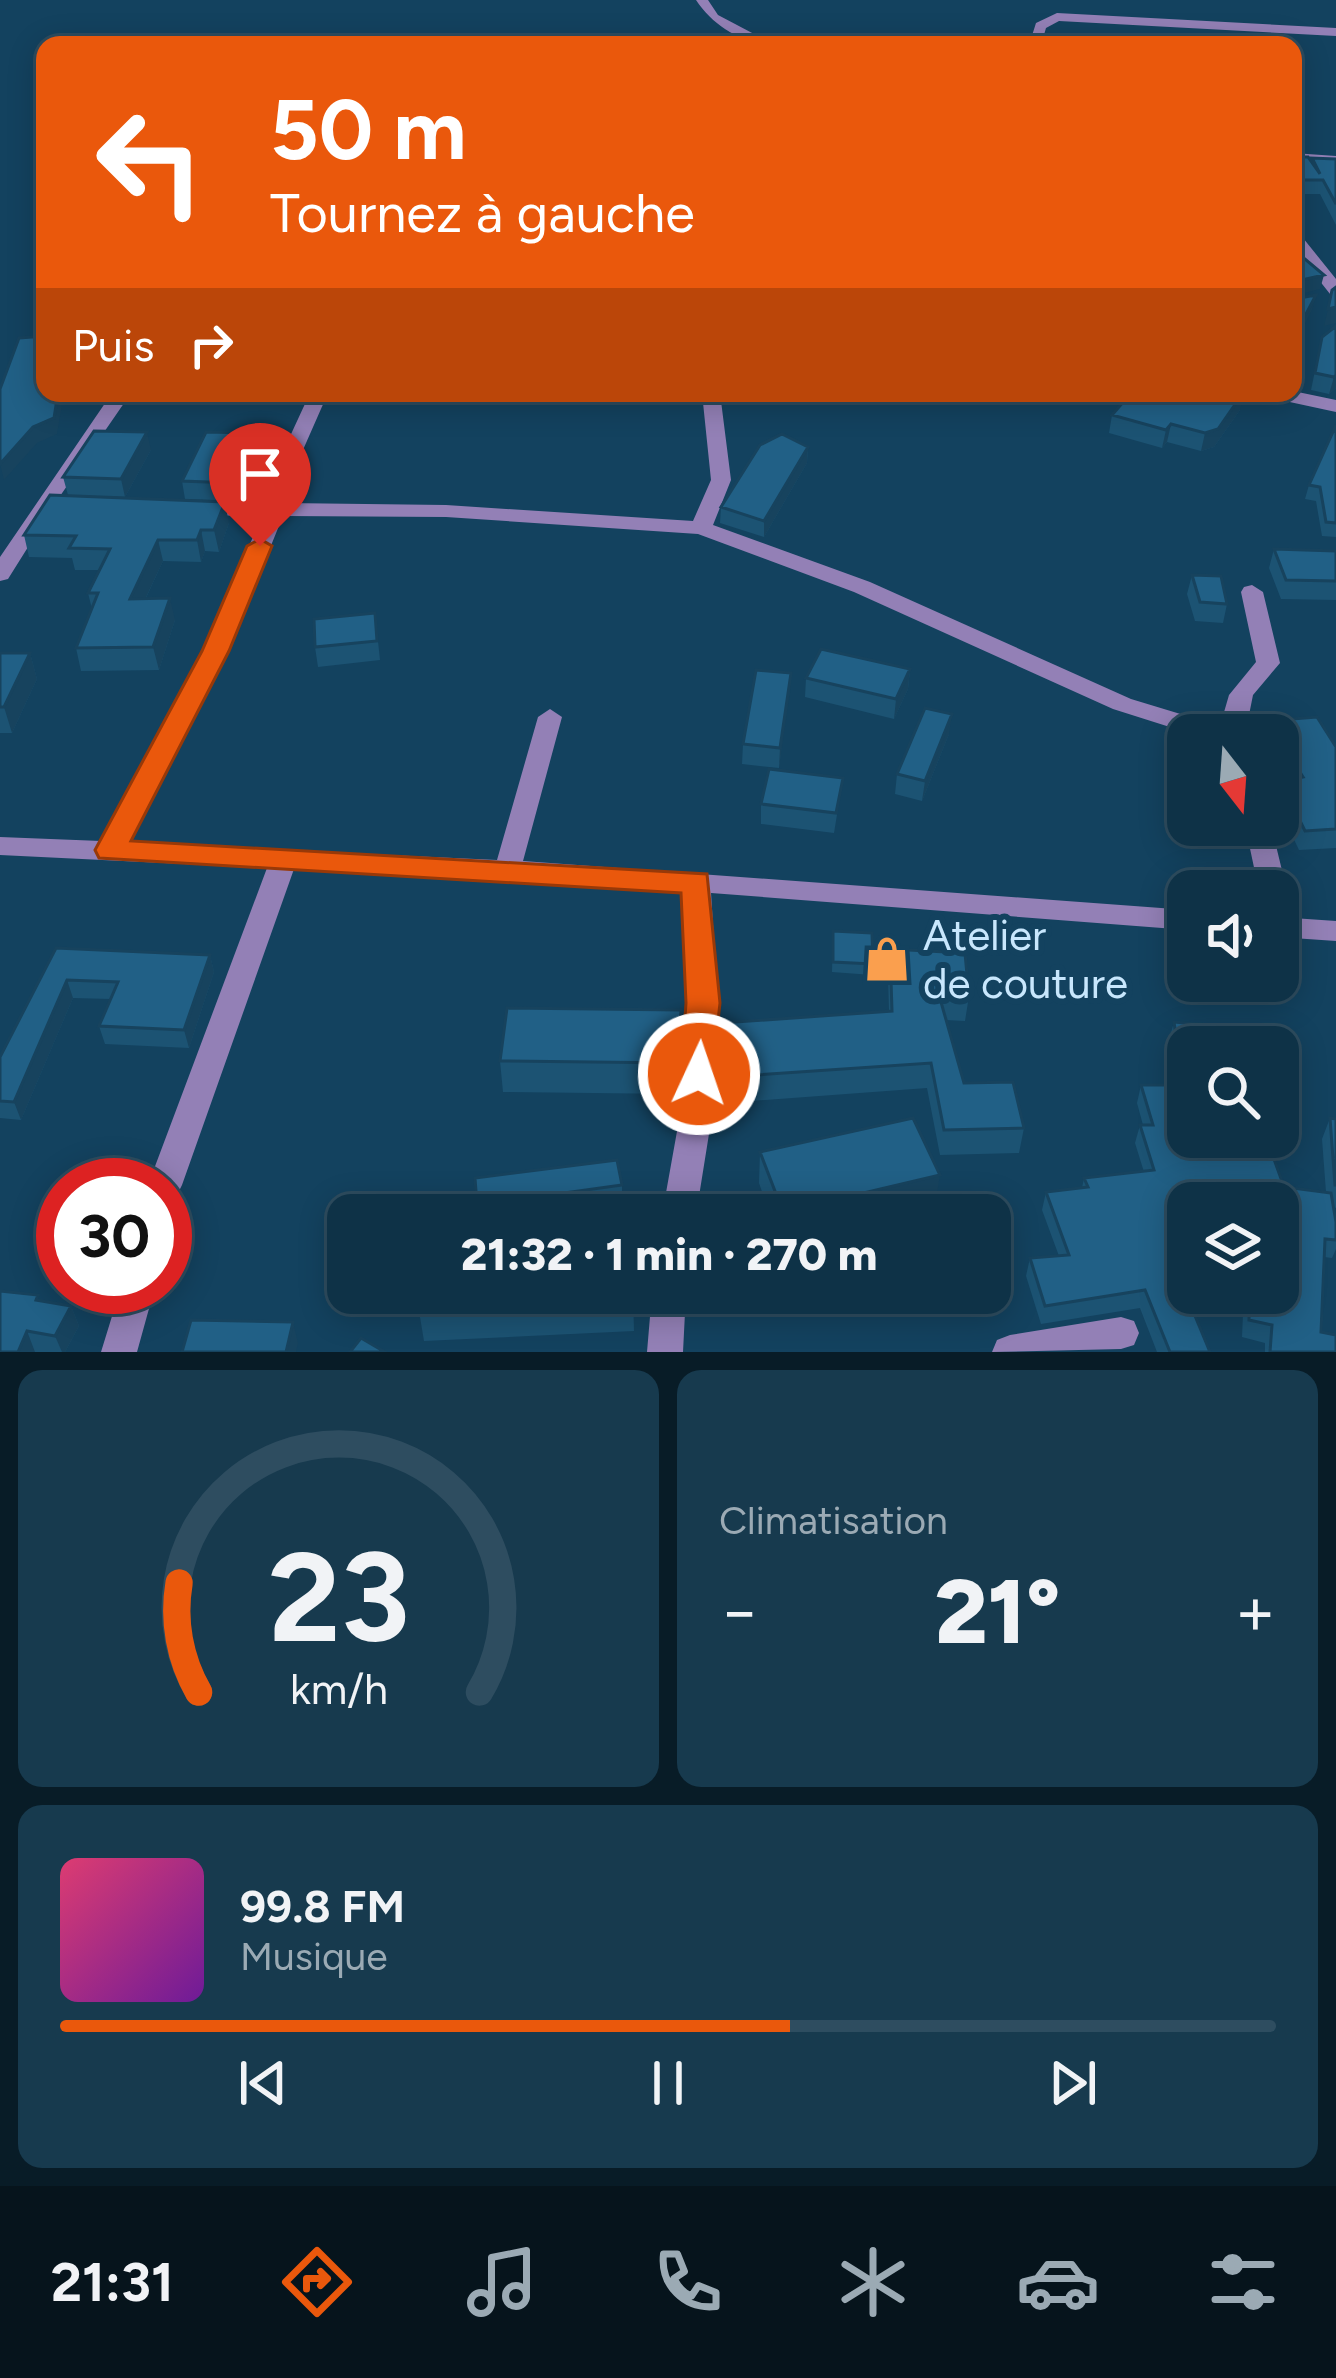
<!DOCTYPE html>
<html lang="fr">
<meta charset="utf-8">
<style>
:root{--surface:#0e3247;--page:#173a4e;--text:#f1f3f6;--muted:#9baab4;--line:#2e4d60;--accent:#ea580c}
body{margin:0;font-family:Figtree,sans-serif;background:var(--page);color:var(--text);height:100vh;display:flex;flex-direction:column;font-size:45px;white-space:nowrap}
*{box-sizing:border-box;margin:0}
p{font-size:39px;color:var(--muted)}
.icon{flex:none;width:66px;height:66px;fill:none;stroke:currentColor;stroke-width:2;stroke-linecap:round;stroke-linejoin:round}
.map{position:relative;height:1352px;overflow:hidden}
.side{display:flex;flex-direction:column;gap:18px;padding:18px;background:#081c27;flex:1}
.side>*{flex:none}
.guide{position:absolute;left:36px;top:36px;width:1266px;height:366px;border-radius:24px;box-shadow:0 6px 30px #0003,0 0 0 3px var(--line);background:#ea580c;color:#fff;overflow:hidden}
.needle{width:78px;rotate:163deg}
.fabs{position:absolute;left:1167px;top:714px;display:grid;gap:24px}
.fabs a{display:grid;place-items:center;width:132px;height:132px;border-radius:24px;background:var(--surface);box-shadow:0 6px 30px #0003,0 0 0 3px var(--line);font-size:60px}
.speed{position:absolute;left:36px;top:1158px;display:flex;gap:24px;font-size:60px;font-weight:700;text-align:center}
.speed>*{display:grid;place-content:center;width:156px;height:156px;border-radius:50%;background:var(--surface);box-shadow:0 6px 30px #0003,0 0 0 3px var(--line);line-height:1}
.speed .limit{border:18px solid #d22;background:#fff;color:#111}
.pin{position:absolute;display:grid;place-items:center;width:102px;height:102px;color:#fff;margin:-123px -51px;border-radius:50% 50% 50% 0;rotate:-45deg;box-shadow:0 0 12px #0007}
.pin .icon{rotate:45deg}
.me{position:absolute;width:132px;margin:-66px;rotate:3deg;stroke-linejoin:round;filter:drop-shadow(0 0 9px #0008)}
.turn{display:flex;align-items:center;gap:42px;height:252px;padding:0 36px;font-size:54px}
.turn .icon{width:156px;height:156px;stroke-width:2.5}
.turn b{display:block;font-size:84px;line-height:102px}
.then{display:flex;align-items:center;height:114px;padding:0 36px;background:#0003;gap:24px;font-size:45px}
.big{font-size:90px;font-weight:800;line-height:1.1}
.side .tile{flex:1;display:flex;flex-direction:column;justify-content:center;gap:18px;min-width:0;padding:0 42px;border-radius:24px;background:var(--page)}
.side .dial{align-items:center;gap:0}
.dial svg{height:312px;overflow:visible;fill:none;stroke:var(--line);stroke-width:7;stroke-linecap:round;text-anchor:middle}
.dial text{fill:var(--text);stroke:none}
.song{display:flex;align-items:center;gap:36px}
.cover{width:144px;height:144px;border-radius:18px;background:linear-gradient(135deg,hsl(340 70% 55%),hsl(280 70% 35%))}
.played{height:12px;border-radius:6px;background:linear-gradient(90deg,var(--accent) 60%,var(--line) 60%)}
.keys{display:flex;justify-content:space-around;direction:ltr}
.heat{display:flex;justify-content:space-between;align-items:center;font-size:66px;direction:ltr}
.side .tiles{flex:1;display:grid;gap:18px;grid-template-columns:1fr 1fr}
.tile:last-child{grid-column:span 2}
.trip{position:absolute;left:327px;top:1194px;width:684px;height:120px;border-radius:24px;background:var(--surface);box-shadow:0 6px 30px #0003,0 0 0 3px var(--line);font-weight:800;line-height:120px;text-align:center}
.menu{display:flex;height:192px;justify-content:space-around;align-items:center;background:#06141c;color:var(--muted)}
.menu .icon{width:84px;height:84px}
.menu .on{color:var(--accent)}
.menu b{font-size:54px;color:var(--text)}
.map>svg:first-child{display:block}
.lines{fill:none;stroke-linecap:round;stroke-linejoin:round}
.minor{fill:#9380b6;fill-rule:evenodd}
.wall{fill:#1c5373}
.shaded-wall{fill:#17435e}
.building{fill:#216086;stroke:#17435e;stroke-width:3;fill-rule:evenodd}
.route{fill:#ea580c;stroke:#983908;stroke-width:3}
.labels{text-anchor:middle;stroke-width:12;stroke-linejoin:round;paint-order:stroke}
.near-poi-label{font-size:42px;fill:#c8e7fd;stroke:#13425f;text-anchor:start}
</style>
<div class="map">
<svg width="1336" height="1352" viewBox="0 0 1336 1352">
<rect width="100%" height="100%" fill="#13425f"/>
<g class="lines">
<path class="minor" d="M696 0H708L718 15 775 45C744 45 713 26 696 0Z
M1057 13 1336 28V36L1059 21 1046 28 1041 45H1029L1036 23Z
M1293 153 1336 156V164L1293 161Z
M1293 231 1299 233 1336 279V295L1330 294 1293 247Z
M1293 391 1336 400V412L1266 397 1264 393Z
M112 393H131L58 499 72 506 69 510 50 512 8 579 0 581V557Z
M310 393H328L288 484 285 503 446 505 693 521 711 480 702 393H720L731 480 713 525 870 582 1131 699 1220 726 1229 695 1256 662 1241 592 1244 587 1252 585 1263 592 1280 663 1253 695 1245 735H1195L1113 709 854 592 698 534 446 517 283 516 228 651 127 843 497 860 538 717 550 709 562 717 523 861 1188 910V930L711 893 718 1003 713 1109 696 1215H662L681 1109 688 1003 683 891 294 869 182 1185 177 1195 165 1199V1185H148L267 868 0 855V837L101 841 204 651 262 516 199 515 188 509 199 503H264L268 484Z
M1245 825H1271L1287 891 1283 898 1278 899V891H1259Z
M1278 917 1336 921V941L1278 937Z
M121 1287H155L137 1352H101Z
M652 1293H686L683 1352H647Z
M1121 1317 1134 1321 1139 1333 1134 1345 1121 1349 992 1352 997 1340 1010 1335Z"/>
</g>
<path class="wall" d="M1293 157 1311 161 1312 158 1336 159V225L1320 194H1293Z
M1322 337 1336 388 1329 394 1311 390Z
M139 393H241L236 403H141Z
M1240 410 1214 447 1201 451 1167 442 1162 448 1109 433 1112 415Z
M1336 425V537L1322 536 1316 501 1305 499 1309 485Z
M261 433 264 451 247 490 238 501 185 499 182 481Z
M808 447 807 463 764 537 720 523 721 507Z
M151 450 125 497 68 495 63 477Z
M229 523 219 552 205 551 201 562 163 561 146 598 175 620 159 670 81 671 76 648 92 609 88 593 99 570H75L72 558 29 557 24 535Z
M1274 549 1336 551V600L1281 599 1269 568Z
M1192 575 1227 604 1223 623 1195 621 1187 594Z
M375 613 380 660 318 667 315 647Z
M0 653H30L37 679 12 733H0Z
M910 669 908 689 894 719 805 697 806 678Z
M791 673 779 768 742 764 743 744Z
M1268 721 1336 747V848L1299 850 1278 806V794L1281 782 1288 781 1278 764V735H1265Z
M949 734 922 801 895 794 897 774Z
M843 778 834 833 761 824V804Z
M833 931 873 964 872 975 832 972Z
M56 948 210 955 214 972 189 1048 105 1044 99 1026 111 999 73 998 21 1120 0 1118V1057Z
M890 949 969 996 965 1021 946 1020 964 1083 1024 1128 1019 1153 940 1155 927 1088 725 1103 718 1094 721 1023 889 1011 888 974Z
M681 1010 677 1094 503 1092 500 1061Z
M1174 1022 1188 1047 1284 1187 1326 1192 1322 1139 1330 1118 1336 1119V1208L1334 1207 1336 1222V1249L1332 1258 1324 1257 1321 1332 1336 1352H1265V1343L1242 1337 1243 1313 1193 1312 1210 1352H1157L1140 1308 1041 1324 1026 1276 1030 1258 1059 1256 1042 1210 1046 1192 1082 1188 1084 1178 1144 1172 1135 1143 1140 1125H1143L1137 1103 1141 1085H1175L1169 1040Z
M760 1152 935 1206 896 1215H770L759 1183Z
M475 1178 622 1185V1206L560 1215H478Z
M633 1293 634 1331 424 1341 419 1311Z
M41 1301 71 1306 79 1326 65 1352H0Z"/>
<path class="shaded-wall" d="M1324 275 1320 289 1293 296V283Z
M1316 295 1312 310 1301 331 1293 333V319Z
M1336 307V323L1324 326 1328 309Z
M1336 375V388L1329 394 1334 377Z
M58 393H64L57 434 37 443 4 480 0 464 33 427Z
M1244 393 1240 410 1214 447 1201 451 1205 433Z
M1171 424 1167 442 1162 448 1166 430Z
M147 432 151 450 125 497 121 479Z
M261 433 264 451 247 490 238 501 234 483Z
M808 447 807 463 764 537V521Z
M225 502 229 523 219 552 214 530Z
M201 530 205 551 201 562 197 540Z
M158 540 163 561 135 621 130 599Z
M170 598 175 620 159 670 153 647Z
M30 653 37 679 12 733 4 707Z
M910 669 908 689 894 719 896 699Z
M791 673 790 693 779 768 780 748Z
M952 714 949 734 922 801 925 781Z
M210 955 214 972 189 1048 184 1030Z
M67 980 73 998 21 1120 14 1102Z
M681 1010V1041L677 1094 678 1063Z
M940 1175 935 1206 896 1215H782L783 1212Z
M71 1306 79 1326 65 1352H62L55 1336Z
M293 1322 298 1343 296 1352H286Z
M27 1331 35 1352H18Z"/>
<path class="building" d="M1061 42 1095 45H1060Z
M1293 157H1308L1320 174 1312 158 1336 159V204L1323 180H1295L1293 177Z
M1293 249 1324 275 1293 282 1294 299 1316 295 1305 316 1293 319Z
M1336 287V307L1328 309 1332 290Z
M1336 326V375L1334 377 1315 373 1322 337Z
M45 336V393H58L54 418 33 427 0 464V389L19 338Z
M1131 393H1243L1218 429 1205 433 1171 424 1166 430 1112 415Z
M1336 425V523L1326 522 1320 487 1309 485Z
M94 431 147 432 121 479 63 477Z
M206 432 261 433 244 472 234 483 182 481Z
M782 434 808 447 764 521 721 507 760 445Z
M50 495 225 502 214 530H201L197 540H158L130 599 170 598 153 647 76 648 98 593H88L110 549 69 548 76 536 24 535Z
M1274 549 1336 551V581L1286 580Z
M1192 575 1221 576 1227 604 1200 602Z
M375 613 377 641 315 647 314 619Z
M821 649 910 669 896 699 806 678Z
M0 653H30L4 707H0Z
M756 670 791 673 780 748 743 744Z
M925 708 952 714 925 781 897 774Z
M1317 717 1336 747V829L1305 831 1281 782 1303 777 1268 721Z
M769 769 843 778 836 813 761 804Z
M833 931 872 933 873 964 833 962Z
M56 948 210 955 184 1030 99 1026 118 982 67 980 14 1102 0 1101V1057Z
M890 949 965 953 969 996 939 995 964 1083 1013 1082 1024 1128 944 1130 931 1063 726 1077 719 1069 721 1023 892 1011Z
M507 1008 681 1010 678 1063 500 1061Z
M1174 1022 1242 1028 1246 1047H1188V1137H1266L1284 1187 1331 1193 1336 1222V1240L1325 1239 1321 1332 1336 1335V1352H1270L1272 1325 1249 1320 1250 1295 1186 1294 1210 1352H1170L1145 1290 1045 1306 1030 1258 1069 1255 1046 1192 1088 1187 1084 1178 1154 1170 1140 1125H1153L1141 1085H1183ZM1188 1203H1278V1293H1188Z
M913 1118 940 1175 783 1212 760 1152Z
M1330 1118 1336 1119V1185H1335Z
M617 1160 622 1185 477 1205 475 1178Z
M0 1291 38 1295 36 1300 71 1306 55 1336 27 1331 18 1352H0Z
M421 1293H633L634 1301 419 1311Z
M191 1320 293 1322 286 1352H182Z
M361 1338 385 1352H350Z"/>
<path class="route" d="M260 539 272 546 229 651 131 841 707 874 720 1003 711 1084H687L681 1074 686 1003 681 893 99 858 95 850 202 651 247 546Z"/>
<defs>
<g id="shop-bare" transform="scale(3.6)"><path d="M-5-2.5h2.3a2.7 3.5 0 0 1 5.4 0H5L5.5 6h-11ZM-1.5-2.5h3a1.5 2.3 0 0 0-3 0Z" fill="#fa9f4e" stroke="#13425f" stroke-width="2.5" paint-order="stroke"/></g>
</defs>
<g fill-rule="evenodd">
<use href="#shop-bare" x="887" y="959"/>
</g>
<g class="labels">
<g class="near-poi-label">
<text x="923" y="950">Atelier<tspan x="923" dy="48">de couture</tspan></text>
</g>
</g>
</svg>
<div class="fabs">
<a><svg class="needle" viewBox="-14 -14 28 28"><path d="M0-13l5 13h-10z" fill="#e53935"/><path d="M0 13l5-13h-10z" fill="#9baab4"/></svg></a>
<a><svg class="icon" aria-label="sound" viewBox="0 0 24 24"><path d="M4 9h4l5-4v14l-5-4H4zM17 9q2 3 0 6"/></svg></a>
<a><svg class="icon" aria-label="search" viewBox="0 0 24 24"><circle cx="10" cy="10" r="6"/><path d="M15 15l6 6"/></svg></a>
<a><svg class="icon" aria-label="layers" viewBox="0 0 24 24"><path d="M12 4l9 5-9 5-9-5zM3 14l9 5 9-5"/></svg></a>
</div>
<div class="speed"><div class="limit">30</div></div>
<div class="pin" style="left:260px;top:546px;background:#d93025"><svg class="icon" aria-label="arrive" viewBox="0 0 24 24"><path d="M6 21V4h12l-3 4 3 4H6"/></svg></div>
<svg class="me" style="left:699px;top:1074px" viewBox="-20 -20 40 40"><circle r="17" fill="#ea580c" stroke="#fff" stroke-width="3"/><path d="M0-11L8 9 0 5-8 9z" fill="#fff"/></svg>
<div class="trip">21:32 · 1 min · 270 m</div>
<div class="guide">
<div class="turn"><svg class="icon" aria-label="left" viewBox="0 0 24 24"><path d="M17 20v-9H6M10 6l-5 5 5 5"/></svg><div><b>50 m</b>Tournez à gauche</div></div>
<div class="then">Puis<svg class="icon" aria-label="right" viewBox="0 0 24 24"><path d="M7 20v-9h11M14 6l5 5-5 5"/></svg></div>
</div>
</div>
<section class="side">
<div class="tiles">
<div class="tile dial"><svg viewBox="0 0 100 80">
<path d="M14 69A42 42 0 1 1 86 69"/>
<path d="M14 69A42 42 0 0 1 9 41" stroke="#ea580c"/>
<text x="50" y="56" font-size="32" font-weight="700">23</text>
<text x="50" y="72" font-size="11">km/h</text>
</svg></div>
<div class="tile"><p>Climatisation</p>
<div class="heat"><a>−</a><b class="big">21°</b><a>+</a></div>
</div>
<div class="tile">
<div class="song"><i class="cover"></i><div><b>99.8 FM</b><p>Musique</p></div></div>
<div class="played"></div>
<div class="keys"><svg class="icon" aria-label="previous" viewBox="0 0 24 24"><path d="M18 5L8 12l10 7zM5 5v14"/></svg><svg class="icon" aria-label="pause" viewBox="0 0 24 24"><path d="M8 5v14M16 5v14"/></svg><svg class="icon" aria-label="next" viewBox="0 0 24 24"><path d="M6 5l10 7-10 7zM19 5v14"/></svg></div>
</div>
</div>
</section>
<nav class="menu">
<b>21:31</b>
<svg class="icon on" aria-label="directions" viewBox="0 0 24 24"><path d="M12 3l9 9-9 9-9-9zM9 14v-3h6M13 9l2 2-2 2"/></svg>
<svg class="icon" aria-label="music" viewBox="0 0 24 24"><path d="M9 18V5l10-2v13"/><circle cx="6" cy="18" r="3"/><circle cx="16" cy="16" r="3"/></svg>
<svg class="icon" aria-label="phone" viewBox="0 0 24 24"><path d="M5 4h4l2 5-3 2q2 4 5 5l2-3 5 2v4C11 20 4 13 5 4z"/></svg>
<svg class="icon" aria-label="climate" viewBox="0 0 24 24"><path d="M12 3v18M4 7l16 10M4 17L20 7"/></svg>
<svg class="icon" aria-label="car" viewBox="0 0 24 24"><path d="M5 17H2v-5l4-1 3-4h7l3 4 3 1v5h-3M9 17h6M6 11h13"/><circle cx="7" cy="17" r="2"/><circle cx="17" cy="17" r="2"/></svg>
<svg class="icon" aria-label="filters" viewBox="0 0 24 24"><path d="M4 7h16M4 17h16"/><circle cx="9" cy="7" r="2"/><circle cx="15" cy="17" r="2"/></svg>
</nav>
